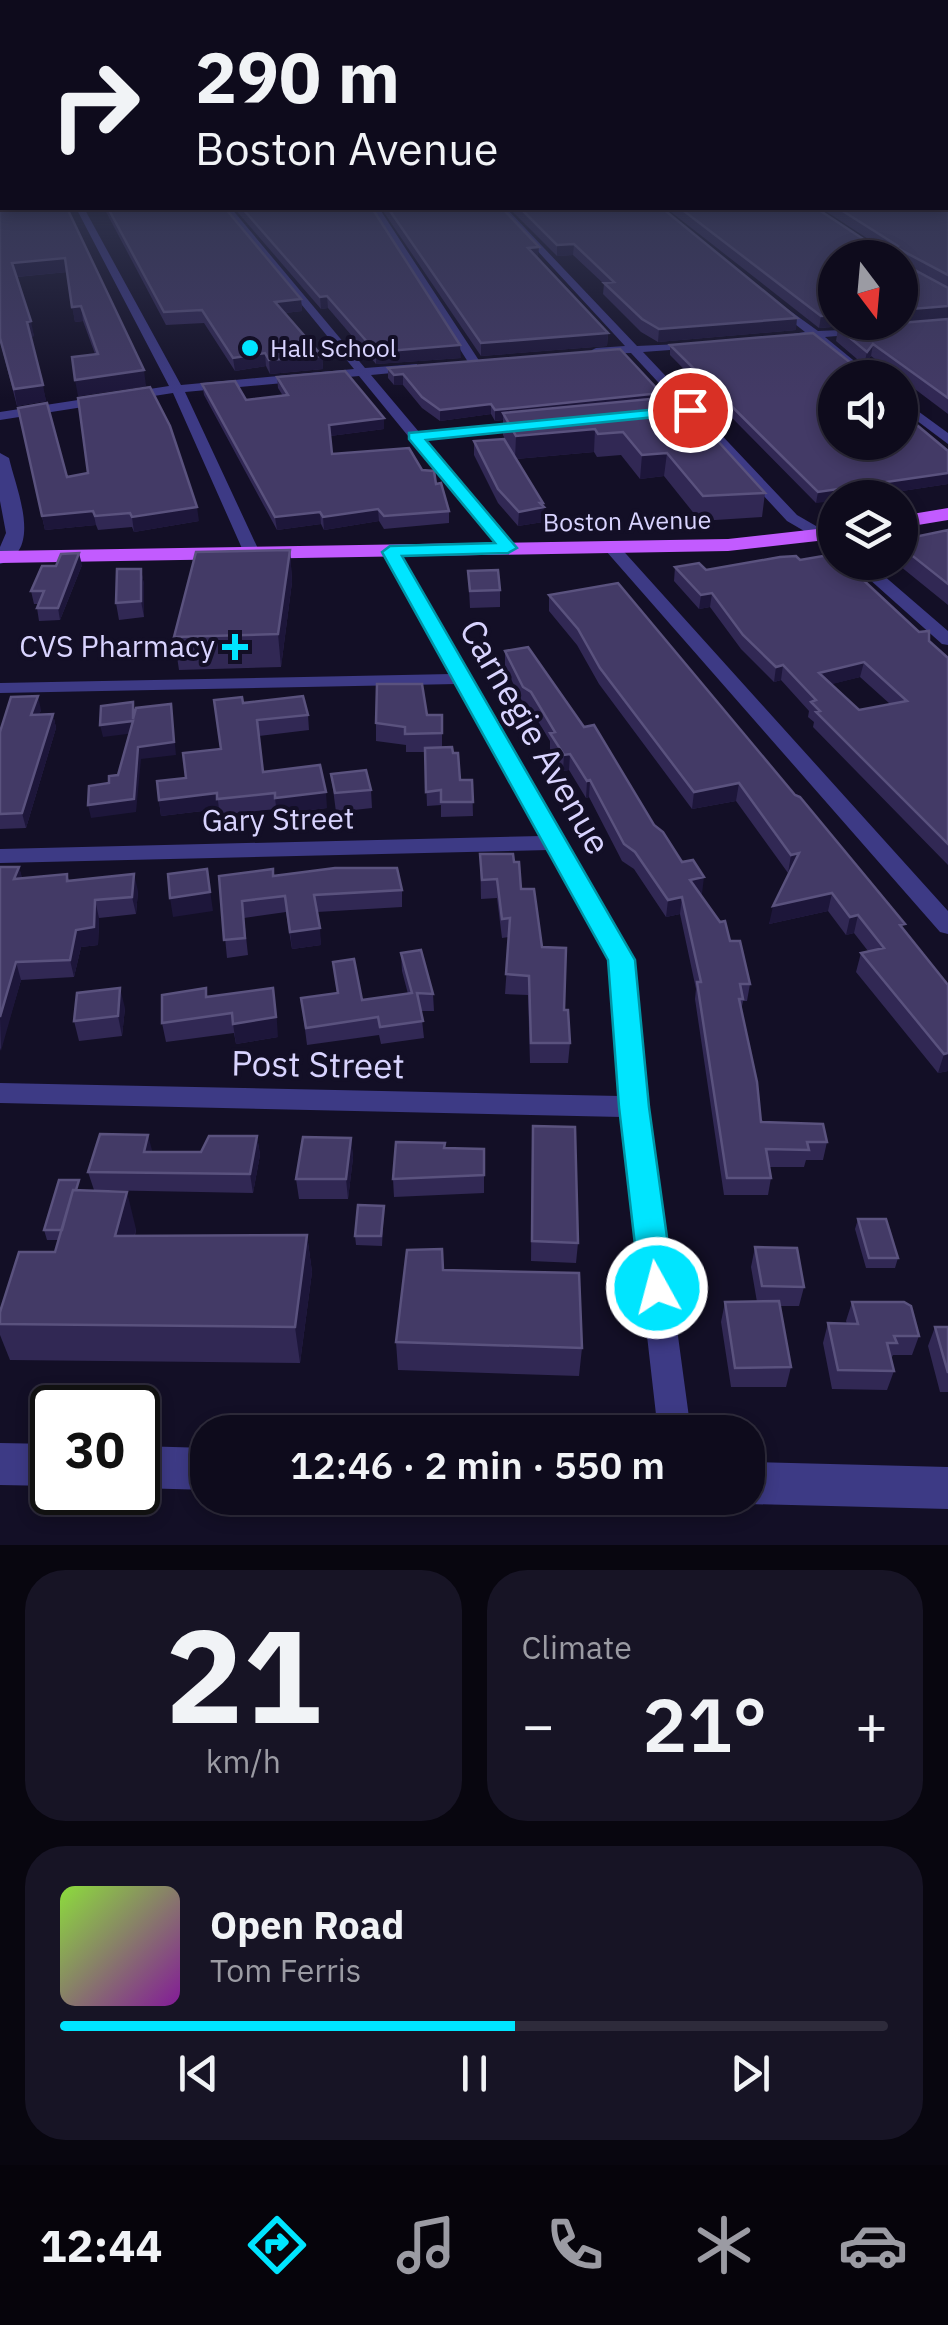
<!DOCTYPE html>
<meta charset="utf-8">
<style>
:root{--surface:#0e0b1c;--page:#171425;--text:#f1f3f6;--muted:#9b9ba3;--line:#2e2b3b;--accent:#00e5ff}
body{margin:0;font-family:"IBM Plex Sans",sans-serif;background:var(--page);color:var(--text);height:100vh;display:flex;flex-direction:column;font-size:38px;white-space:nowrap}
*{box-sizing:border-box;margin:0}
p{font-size:32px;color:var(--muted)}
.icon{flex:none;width:55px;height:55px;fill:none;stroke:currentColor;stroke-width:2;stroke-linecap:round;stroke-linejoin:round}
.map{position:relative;height:1545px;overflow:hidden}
.side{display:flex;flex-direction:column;gap:25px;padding:25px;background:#08060f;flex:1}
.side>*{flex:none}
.hud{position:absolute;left:0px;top:0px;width:950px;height:210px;box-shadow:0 5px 15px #0003,0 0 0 2px var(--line);background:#0e0b1c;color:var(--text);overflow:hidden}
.needle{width:65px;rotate:164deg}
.tools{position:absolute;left:818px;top:240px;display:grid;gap:20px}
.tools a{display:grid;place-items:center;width:100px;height:100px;border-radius:50%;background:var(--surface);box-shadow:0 5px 15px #0003,0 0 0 2px var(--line);font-size:50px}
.speed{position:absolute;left:30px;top:1385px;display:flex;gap:20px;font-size:50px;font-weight:700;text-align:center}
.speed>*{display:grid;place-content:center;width:130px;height:130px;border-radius:50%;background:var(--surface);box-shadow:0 5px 15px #0003,0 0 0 2px var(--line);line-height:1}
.speed .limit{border:5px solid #111;border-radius:15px;background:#fff;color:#111}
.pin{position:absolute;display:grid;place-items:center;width:85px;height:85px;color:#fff;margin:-42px;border:5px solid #fff;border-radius:50%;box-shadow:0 2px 10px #0007}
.me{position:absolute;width:110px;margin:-55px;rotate:353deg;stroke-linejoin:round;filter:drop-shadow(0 0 8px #0008)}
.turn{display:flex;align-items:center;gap:35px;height:210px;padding:0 30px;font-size:45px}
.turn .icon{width:130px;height:130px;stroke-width:2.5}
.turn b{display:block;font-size:70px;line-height:85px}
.big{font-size:75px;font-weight:600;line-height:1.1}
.side .tile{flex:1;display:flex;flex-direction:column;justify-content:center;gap:15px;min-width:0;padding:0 35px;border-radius:40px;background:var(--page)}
.side .dial{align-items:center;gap:0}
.dial b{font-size:130px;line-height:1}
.song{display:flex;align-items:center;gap:30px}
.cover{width:120px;height:120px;border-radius:15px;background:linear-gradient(135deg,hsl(90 70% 55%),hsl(290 70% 35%))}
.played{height:10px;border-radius:5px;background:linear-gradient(90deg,var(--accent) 55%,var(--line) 55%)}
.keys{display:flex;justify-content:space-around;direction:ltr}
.heat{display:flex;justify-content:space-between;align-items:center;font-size:55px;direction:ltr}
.side .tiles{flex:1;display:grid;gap:25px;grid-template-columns:1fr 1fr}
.tile:last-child{grid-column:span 2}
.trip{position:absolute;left:190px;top:1415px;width:575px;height:100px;border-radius:40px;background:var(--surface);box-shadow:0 5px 15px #0003,0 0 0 2px var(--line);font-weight:600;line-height:100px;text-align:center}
.tabs{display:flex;height:160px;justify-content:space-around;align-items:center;background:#06040b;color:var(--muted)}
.tabs .icon{width:70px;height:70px}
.tabs .current{color:var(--accent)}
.tabs b{font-size:45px;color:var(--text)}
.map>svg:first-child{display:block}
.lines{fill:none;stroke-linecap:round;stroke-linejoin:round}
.minor{fill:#3d3a85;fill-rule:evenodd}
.tertiary{fill:#3d3a85;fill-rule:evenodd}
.primary{fill:#c25bff;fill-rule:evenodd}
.wall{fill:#312854;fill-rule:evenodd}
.shaded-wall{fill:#1d163a}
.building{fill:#433a66;stroke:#5a527e;stroke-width:2.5;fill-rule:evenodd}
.route{fill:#00e5ff;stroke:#0095a6;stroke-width:2.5}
.poi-dot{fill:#00e5ff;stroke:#130f26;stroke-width:4}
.labels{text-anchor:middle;stroke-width:8;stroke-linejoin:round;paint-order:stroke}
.far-poi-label{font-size:25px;fill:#d9d4ff;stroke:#130f26;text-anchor:start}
.far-street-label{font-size:25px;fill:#d9d4ff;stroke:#130f26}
.poi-label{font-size:30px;fill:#d9d4ff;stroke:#130f26;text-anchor:end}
.street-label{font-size:30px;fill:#d9d4ff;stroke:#130f26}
.near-street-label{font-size:35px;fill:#d9d4ff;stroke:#130f26}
</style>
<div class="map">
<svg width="948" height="1545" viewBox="0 0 948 1545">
<rect width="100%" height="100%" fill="#130f26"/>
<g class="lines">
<path class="minor" d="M76 208H84L181 385 354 369 223 208H231L365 368 417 364V370L413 371 371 375 419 432 534 422V428L529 429 425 439 514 545V551H502L359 376 185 392 260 553 252 558 244 553 173 393 0 420V412L169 386Z
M371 208H379L480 362 478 365 468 362Z
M498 208H506L637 346 701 343 703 345 697 348 643 352 797 515 835 537V549L787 521 631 353 592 354V350L596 348 625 346Z
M775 300 818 331 865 329V333L861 334 825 337 875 378H861L813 339H787V335L805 332 771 305 770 303Z
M900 398 948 433V444L900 408Z
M612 543 618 545 948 911V934L940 932 606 551 604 548Z
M390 546 398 551 634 960 647 1107 691 1432H658L622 1117 0 1103V1083L620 1096 610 960 549 850 0 863V849L541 836 457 684 0 693V683L451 674 382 551Z
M850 562H868L948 631V645L942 644Z"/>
<path class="tertiary" d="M0 453 9 458C16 489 44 551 0 564V547L6 533 0 501Z
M0 1443 52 1444V1486L0 1485Z
M138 1446 208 1448V1490L138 1488Z
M748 1462 948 1467V1509L748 1504 733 1498H748Z"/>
<path class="primary" d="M948 508V520L900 528V516Z
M835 527V539L728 551 0 563V551L728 539Z"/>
</g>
<path class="wall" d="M0 182H2V208H67L146 386 78 396 95 354 83 321 75 322 67 272 17 277 34 336 31 337 46 401 17 406 0 341Z
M948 182V318L819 328 666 208H816L880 250H885L821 208H948Z
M104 208H225L301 299 302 311 285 313 322 356 323 369 270 374 266 366 235 371 204 323 166 325Z
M234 208H372L461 358 376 364 328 308 321 309Z
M381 208H502L537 258 608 333 607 346 481 356Z
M509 208H662L796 330 658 342 641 332 603 294 604 284 573 255 557 256Z
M948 319V414L871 356 864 365 836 341 838 328Z
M670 345 855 374 948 451V484L856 498H835L816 503 670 355Z
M388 368 660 398 699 429 765 493 762 517 700 521 664 476 640 479 621 455 597 457 594 452 516 459 543 503V522L518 526 498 503 474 455V441L510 449 503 435V420L495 421 491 414 440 421 422 408 403 385H394L388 378Z
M277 377 384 418V429L330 436 332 454 422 470 436 484 449 511V523L384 529 379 521 324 530 321 524 277 530 204 395 202 384 246 400 283 396 278 388Z
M18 408 67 477 199 521 134 532 132 527 98 530 96 525 45 530Z
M948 530V605L895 562H900V540Z
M290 550 292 582 281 667 179 670 174 637Z
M800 560 919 632 948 658V865L813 727 814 722 808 717 809 711 781 680 774 682 741 649 710 607 699 609 674 581 675 567 706 570ZM860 677 890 704 859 710 831 684Z
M82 565 60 620 39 621 37 608 38 604H34L31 591Z
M141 569 144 585V617L119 620 116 603Z
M468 571 500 590V607L470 608Z
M549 595 903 929 932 967 948 1071 938 1073 856 972 861 953 868 951 854 933 846 935 828 911 769 924 789 872 788 873 736 801 692 809 599 684 577 645 549 611Z
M505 651 654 825 702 894H701L730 941 750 984 747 1001H743L741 1011 761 1122 827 1142 823 1160H806L804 1167H769L771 1178 768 1195H724L695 999 696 989 680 914 666 917 634 869 622 861 589 797 586 798 569 770 563 771 550 749V741L530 708 523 703 505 667Z
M243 703 308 715 309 730 259 736 263 772 327 808 277 814 276 809 220 815 219 809 161 816 159 800 221 749Z
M41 710 39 715 53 714 56 728 26 828 0 829V732Z
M427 715H442V748L453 753 460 780H472L473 816 441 817V805L427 806 425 752H406V745L376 741V723Z
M331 774 371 790 372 808 336 812Z
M480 854 514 862 521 889 564 1010 570 1043 568 1063H530L528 995 505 994 509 937 502 938 497 898 481 899Z
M0 867H19L22 879 67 874 69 880 138 891 136 914 99 918 98 945 81 947 74 977 21 980 0 1051Z
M219 876H273L402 890V907L317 912 321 945 292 949 286 912 244 918 248 955 227 958Z
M401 953 433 994 434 1011H421L424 1038 381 1044 379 1035 307 1045 301 998 337 993 333 962 362 1000 408 994 402 971Z
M207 997 278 1037 236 1044 234 1033 166 1042 162 1023Z
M125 1008 122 1036 79 1041 74 1021Z
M257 1136 260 1155 253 1193 94 1190 88 1172 152 1152H201Z
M351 1138 353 1158 348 1199H299L296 1179Z
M532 1146 578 1243 576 1263 531 1261Z
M444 1148 484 1149V1193L394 1197 393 1179Z
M82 1190 136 1229 135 1236 307 1235 312 1272 300 1363 10 1360 0 1335V1312L55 1252 59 1240H47L44 1230Z
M384 1206 382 1246 356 1245 355 1236Z
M858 1219 898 1258 895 1268H866L855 1229Z
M755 1247 804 1287 799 1306H780L791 1367 786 1387H731L721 1322 725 1302H757L751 1267Z
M443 1270 582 1348 579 1376 398 1370 396 1342Z
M852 1302 919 1336 912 1355H893L891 1359 894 1371 887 1390 832 1389 823 1343 828 1323 847 1324 846 1321Z
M935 1327H948V1392H940L928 1346Z"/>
<path class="shaded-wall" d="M574 244 573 255 557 256V245Z
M539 247 538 258 527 259 528 248Z
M65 258 67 272 15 277 12 263Z
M327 296 328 308 321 309 320 297Z
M301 299 302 311 276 314 275 302Z
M81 306 83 321 75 322 72 307Z
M948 306V318L900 322V310Z
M835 315V322H894L819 328 821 316Z
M797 318 796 330 658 342 659 329Z
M31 321 34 336 30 337 27 322Z
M608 333 607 346 481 356V343Z
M873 344 871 356 864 365 867 352Z
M460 345 461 358 376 364V352Z
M265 353 266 366 235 371 233 358Z
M322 356 323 369 270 374 269 360Z
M144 370 146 386 78 396 75 380Z
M403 374V385H394V375Z
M43 385 46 401 17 406 14 389Z
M661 393 660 404 503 413V420L495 421V410Z
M491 404V414L440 421V410Z
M384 418V429L330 436 329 425Z
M595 429 594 452 515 459 516 436Z
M667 453 664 476 640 479 642 455Z
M948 473V484L856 498H835V501L816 503 818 492Z
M197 507 199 521 134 532 132 517Z
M544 507 543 522 518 526 519 512Z
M378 509 379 521 324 530 323 517Z
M93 511 96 525 45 530 42 516Z
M320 512 321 524 277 530 275 517Z
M290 550 292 582 281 667 278 634Z
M79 553 82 565 60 620 58 608Z
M141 569 144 585V617L141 601Z
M712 593 710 607 699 609 701 595Z
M864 662 860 677 817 688 819 673Z
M783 665 781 680 774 682 776 667Z
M38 696 41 710 34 729 31 715Z
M171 704 176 755 141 759 136 812 91 818 88 805 134 799 138 747Z
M53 714 56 728 26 828 22 813Z
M133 721 135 733 103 737 100 725Z
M570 754 569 770 563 771 564 755Z
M590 780 589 797 586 798 587 781Z
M739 783 736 801 692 809 694 792Z
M326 792 327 808 277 814 275 798Z
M217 793 219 809 161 816 159 800Z
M799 853 795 871 788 873 791 855Z
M19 867 24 884 14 879Z
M207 869 213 911 173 917 170 898Z
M134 874 138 891 136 914 132 897Z
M704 877 702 894 688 897 690 880Z
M832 893 828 911 769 924 773 906Z
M682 897 680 914 666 917 668 900Z
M95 900 99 918 98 945 81 947 74 977 70 960 76 930Z
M858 915 854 933 846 935 850 917Z
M320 928 321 945 292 949 290 932Z
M16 962 21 980 1 1051 0 1017Z
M120 988 125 1008 122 1036 118 1016Z
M276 1007 278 1037 236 1044 233 1024Z
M948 1053V1071L938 1073 944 1054Z
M148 1135 153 1154 144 1152Z
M257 1136 260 1155 253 1193 250 1174Z
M351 1138 353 1158 348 1199 346 1179Z
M127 1192 136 1229 125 1272 115 1236Z
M307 1235 312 1272 300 1363 295 1327Z"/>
<path class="building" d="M948 182V275L899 249 900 258H835V315L821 316 680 208H816L880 250 894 251 898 246 838 208H948Z
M2 204V208H67L144 370 75 380 72 357 98 354 81 306 72 307 65 258 12 263 31 321 27 322 43 385 14 389 0 338V205Z
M108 208H225L301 299 275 302 322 356 269 360 265 353 233 358 202 310 164 312Z
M242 208H372L460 345 376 352 327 296 320 297Z
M388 208H502L539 247 528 248 608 333 481 343Z
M520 208H662L797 318 659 329 642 319 604 283 614 282 574 244 557 245Z
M900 260V262L948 288V306L900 310Z
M948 319V398L873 344 867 352 838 328Z
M813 333 856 367 853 372 859 378H835V442H900V411L948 451V473L818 492 670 345Z
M620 349 661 393 495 410 491 404 440 410 422 397 403 374 394 375 388 368Z
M345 371 384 418 329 425 332 454 409 448 422 470 434 471 436 484 441 483 449 511 384 516 378 509 323 517 320 512 275 517 202 384 235 381 246 400 288 395 277 377Z
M150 387 170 426 197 507 132 517 130 513 95 516 93 511 42 516 18 408 47 403 67 477 88 473 78 398Z
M671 397 699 429 706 428 765 493 703 496 667 453 642 455 623 432 598 434 595 429 516 436 503 413Z
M504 439 543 503H540L544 507 519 512 498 489 474 441Z
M948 530V584L900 546V540Z
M290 550 278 634 174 637 196 552Z
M79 553 58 608H37L44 591H31L42 566H56L61 554Z
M835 554V562H844L919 632 929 631V641L948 658V844L816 712 820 711 811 702 816 700 783 665 776 667 743 635 712 593 701 595 675 567 699 563 706 570 780 557 796 556 800 560ZM864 662 907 701 859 710 819 673Z
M117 569H141V601L116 603Z
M498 570 500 590 470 591 468 571Z
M618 583 795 795 800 797 905 924 900 925 948 985V1053L944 1054 861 953 884 948 858 915 850 917 832 893 773 906 799 853 791 855 739 783 694 792 600 668 578 629 549 595Z
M528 647 584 727 594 725 654 825 663 832 682 862 693 860 704 877 690 880 720 922 725 921 730 941H740L750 984H740L743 999H739L757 1082 761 1122 823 1124 827 1142H807L809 1150 766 1149 771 1178H727L697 982H701L682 897 668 900 635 852 624 844 590 780 587 781 570 754 564 755 550 733 555 732 531 692 523 687 505 651Z
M377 684H422L427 715H442V733L405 734V727L376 723Z
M38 696 31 715 53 714 22 813 0 814V732L11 697Z
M303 696 308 715 257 720 263 772 320 765 326 792 275 798V793L217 799V793L159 800 157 781 186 778 183 753 221 749 214 700 242 697 243 703Z
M133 702V719L136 708 171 704 174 742 138 747 134 799 88 805 89 786 109 783V776L118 775 133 721 100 725 101 706Z
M452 747 453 753H458L460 780H472L473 802H441V790L426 792 425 748Z
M366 770 371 790 335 793 331 774Z
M480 854H513L514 862H519L521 889H534L542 947 566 948 564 1010H568L570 1043H531L529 976 506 974 510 918 502 919 497 879 482 880Z
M0 867H19L14 879 67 874V881L134 874 132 897 95 900 94 927 76 930 70 960 16 962 0 1017Z
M335 868H397L402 890 314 895 320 928 290 932 285 896 242 901 245 938 224 940 219 876 273 869V876Z
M207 869 210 892 170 898 168 874Z
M421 950 433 994 417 993 423 1021 380 1027 378 1017 306 1028 301 998 338 993 333 962 354 959 362 1000 412 993 401 953Z
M120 988 118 1016 74 1021 77 993Z
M206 988V997L273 988 276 1017 233 1024 232 1013 162 1023V995Z
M533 1126 575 1127 578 1243 532 1241Z
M100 1134 148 1135 144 1152H201L209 1136H257L250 1174 88 1172Z
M303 1137 351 1138 346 1179H296Z
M396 1142 445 1143 444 1148 484 1149V1175L393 1179Z
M59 1180H79L76 1190H73L62 1230H44Z
M73 1190 127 1192 115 1236 307 1235 295 1327 0 1324V1312L19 1252H55Z
M358 1205 384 1206 381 1236H355Z
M858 1219H886L898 1258H869Z
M755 1247 797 1248 804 1287 762 1286Z
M442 1249 443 1270 579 1273 582 1348 396 1342 407 1250Z
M779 1301 791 1367 735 1368 725 1302Z
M852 1302H904L911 1306 919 1336H894L897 1343H887L894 1371 838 1370 828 1323 858 1324Z
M935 1327H948V1373Z"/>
<linearGradient id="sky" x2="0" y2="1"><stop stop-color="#0a0815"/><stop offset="0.46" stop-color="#333752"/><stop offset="1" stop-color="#333752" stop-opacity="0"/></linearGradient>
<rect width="948" height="399" fill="url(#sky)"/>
<path class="route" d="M690 406 697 410 695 413 426 440 517 548 508 553 402 556 635 960 649 1107 674 1288 669 1299 657 1304 645 1299 640 1288 619 1107 608 960 382 552 390 546 495 543 409 439V433Z"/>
<g class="poi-dot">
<circle cx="250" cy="348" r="10"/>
<path d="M230 632h10v10h10v10h-10v10h-10v-10h-10v-10h10z"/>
</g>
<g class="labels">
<g class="far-poi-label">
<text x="270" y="357">Hall School</text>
</g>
<g class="far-street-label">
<text transform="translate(627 521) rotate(-1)" y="9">Boston Avenue</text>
</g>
<g class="poi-label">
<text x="215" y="657">CVS Pharmacy</text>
</g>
<g class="street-label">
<text transform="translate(278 820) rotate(-1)" y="10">Gary Street</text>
</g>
<g class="near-street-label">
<text transform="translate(535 737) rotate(60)" y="12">Carnegie Avenue</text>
<text transform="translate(318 1065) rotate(1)" y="12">Post Street</text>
</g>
</g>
</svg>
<div class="tools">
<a><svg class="needle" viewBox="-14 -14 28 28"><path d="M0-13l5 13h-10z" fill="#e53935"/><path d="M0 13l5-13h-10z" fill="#9b9ba3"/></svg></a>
<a><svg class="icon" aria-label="sound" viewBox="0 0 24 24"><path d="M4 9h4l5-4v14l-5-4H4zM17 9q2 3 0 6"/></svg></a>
<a><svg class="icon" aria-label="layers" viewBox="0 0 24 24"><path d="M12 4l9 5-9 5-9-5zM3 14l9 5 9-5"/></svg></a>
</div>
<div class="speed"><div class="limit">30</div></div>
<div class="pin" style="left:690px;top:410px;background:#d93025"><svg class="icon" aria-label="arrive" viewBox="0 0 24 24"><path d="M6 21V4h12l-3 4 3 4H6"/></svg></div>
<svg class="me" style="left:657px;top:1288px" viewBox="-20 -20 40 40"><circle r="17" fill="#00e5ff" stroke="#fff" stroke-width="3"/><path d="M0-11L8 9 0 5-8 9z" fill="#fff"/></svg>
<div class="trip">12:46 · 2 min · 550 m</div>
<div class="hud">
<div class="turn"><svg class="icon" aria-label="right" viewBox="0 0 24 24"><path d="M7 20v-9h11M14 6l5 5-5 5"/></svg><div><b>290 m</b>Boston Avenue</div></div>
</div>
</div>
<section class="side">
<div class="tiles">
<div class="tile dial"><b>21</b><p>km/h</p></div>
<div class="tile"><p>Climate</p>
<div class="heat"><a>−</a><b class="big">21°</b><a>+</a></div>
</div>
<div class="tile">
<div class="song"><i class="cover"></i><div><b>Open Road</b><p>Tom Ferris</p></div></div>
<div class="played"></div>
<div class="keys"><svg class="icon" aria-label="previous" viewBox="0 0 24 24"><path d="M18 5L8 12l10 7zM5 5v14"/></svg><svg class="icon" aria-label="pause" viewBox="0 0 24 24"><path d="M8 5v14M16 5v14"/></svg><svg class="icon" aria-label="next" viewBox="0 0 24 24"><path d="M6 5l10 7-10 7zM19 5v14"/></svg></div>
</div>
</div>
</section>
<nav class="tabs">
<b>12:44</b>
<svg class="icon current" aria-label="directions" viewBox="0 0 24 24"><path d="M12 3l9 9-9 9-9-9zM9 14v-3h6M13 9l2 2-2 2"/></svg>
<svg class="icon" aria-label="music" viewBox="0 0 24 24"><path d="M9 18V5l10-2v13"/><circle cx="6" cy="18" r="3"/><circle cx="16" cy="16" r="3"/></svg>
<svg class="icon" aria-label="phone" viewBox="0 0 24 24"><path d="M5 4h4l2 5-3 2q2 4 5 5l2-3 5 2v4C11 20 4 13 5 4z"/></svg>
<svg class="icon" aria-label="climate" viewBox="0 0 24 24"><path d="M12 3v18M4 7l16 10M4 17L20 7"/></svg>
<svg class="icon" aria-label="car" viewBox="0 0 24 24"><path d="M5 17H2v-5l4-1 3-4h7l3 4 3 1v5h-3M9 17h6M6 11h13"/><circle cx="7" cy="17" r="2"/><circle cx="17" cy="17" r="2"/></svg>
</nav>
